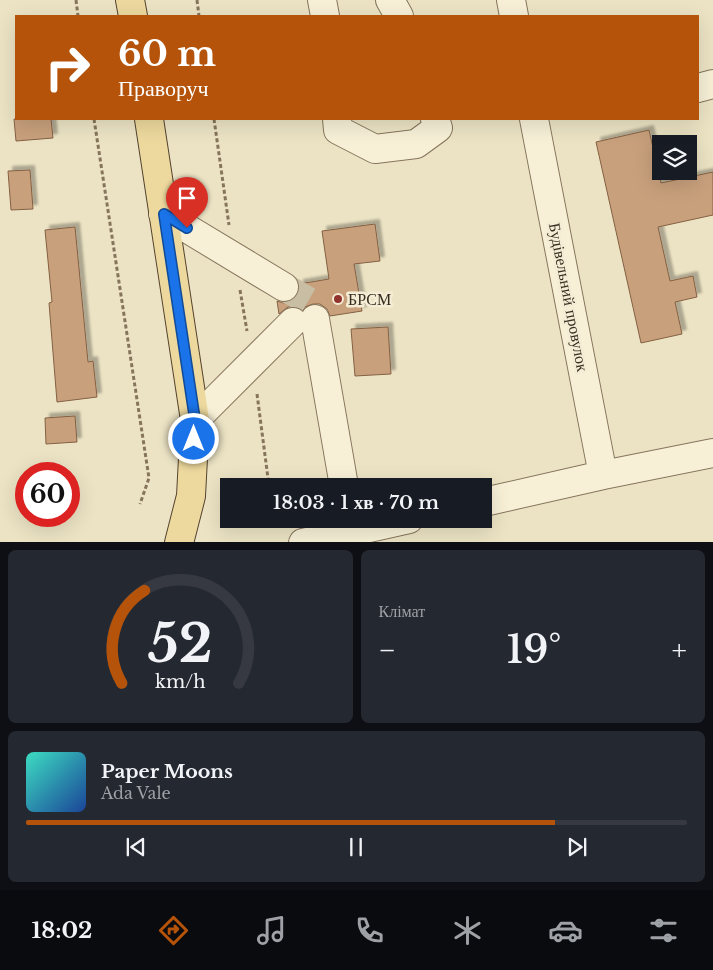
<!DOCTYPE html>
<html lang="uk">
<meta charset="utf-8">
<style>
:root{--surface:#171b24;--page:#242831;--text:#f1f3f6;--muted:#9ea1a6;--line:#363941;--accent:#b45309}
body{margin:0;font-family:"Libre Baskerville",serif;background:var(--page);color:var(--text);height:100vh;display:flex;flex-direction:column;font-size:19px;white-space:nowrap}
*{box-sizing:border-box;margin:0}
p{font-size:16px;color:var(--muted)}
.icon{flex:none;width:28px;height:28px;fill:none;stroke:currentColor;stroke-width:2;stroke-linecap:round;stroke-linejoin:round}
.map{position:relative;height:542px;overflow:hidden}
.panel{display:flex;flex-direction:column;gap:8px;padding:8px;background:#0d0f14;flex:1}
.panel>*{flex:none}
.guide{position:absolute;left:15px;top:15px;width:684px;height:105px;border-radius:0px;box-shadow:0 5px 20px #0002;background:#b45309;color:#fff;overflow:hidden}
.controls{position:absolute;left:652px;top:135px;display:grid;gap:10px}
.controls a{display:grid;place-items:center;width:45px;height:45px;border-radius:0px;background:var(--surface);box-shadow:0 5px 20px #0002;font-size:25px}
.speed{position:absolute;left:15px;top:462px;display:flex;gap:10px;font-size:25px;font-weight:700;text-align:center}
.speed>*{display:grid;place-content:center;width:65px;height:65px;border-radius:50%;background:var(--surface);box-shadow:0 5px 20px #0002;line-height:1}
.speed .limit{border:8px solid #d22;background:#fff;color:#111}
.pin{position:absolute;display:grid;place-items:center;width:42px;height:42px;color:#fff;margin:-51px -21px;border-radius:50% 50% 50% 0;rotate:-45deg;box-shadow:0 0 5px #0007}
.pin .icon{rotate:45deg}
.me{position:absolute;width:55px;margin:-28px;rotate:0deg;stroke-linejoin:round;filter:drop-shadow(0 0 4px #0008)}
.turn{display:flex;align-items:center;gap:18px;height:105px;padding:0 20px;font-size:22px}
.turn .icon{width:65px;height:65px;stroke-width:2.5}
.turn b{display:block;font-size:35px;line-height:42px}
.big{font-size:38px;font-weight:600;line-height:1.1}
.panel .card{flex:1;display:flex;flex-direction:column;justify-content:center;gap:8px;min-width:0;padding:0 18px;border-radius:8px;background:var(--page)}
.panel .dial{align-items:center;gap:0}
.dial svg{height:130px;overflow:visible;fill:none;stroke:var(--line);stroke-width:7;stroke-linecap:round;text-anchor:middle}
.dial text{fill:var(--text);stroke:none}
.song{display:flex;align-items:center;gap:15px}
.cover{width:60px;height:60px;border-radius:8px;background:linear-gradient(135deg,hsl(170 70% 55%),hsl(220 70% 35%))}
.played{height:5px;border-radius:2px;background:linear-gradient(90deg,var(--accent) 80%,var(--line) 80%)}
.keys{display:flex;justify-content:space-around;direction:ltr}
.heat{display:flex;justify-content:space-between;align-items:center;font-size:28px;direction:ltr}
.panel .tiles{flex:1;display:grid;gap:8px;grid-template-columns:1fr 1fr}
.card:last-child{grid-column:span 2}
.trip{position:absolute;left:220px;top:478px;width:272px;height:50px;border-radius:0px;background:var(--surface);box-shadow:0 5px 20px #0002;font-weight:600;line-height:50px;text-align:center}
.tab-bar{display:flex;height:80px;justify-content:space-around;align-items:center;background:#090b0e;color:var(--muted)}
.tab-bar .icon{width:35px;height:35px}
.tab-bar .current{color:var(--accent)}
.tab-bar b{font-size:22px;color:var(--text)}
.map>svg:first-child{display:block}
.building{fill:#c8a07c;stroke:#846043;filter:url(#shadow)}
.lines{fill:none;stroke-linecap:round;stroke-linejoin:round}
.minor-tunnel{stroke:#c8bea3;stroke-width:28;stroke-dasharray:28 14;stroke-linecap:butt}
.minor-casing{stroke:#86755c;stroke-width:30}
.major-casing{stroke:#544330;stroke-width:30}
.path{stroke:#86755c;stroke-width:3;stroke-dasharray:4 2.5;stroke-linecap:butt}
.minor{stroke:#f7f0d7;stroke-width:28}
.major{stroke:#edd99e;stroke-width:28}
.route-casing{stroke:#114b97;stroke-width:12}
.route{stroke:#1a73e8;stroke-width:9}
.poi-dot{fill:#92342e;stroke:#f4ecd4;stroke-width:2}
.labels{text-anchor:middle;stroke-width:5;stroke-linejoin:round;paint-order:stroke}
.street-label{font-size:16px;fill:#372c1f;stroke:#f4ecd4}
.poi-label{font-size:16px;fill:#372c1f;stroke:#f4ecd4;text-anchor:start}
</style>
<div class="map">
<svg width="713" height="543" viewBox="0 0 713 543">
<defs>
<filter id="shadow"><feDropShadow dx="4.5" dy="-4.5" stdDeviation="1" flood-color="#0004"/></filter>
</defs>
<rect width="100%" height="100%" fill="#ece3c4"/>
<path class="building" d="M14 119H51L53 138 16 141Z
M649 130 661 183 713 172V215L658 227 670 281 693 276 697 297 675 302 682 334 641 343 596 142Z
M30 170 33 209 11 210 8 171Z
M375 224 380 261 354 264 362 311 330 316 327 309 320 304H313L305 307 303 310 297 307H288L279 314 277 301 284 303 292 300 298 295 299 284 329 279 322 231Z
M75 227 88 362 93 361 97 397 57 402 49 303 52 302 45 230Z
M388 327 391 374 355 376 351 329Z
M75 416 77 442 46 444 45 418Z"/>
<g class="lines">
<path class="minor-tunnel" d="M284 287 312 303 315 319"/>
<g class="minor-casing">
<path id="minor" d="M322 0 325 16
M390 0 399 16
M511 0 514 16
M698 88 713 84
M337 119 338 130 375 149 416 144 438 128 435 119
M534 119 603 475
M163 214 284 287
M315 319 344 486
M195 420 293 322
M484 502 603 475 713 453
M303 543 409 519"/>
</g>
<g class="major-casing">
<path id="major" d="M130 0 133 16
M149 119 195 420 191 496 179 543"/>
</g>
<path class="path" d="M76 0 78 16
M197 0 199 16
M94 119 149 478 140 504
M214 119 229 225
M240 290 247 331
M257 394 269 486"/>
<use href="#minor" class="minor"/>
<use href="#major" class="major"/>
</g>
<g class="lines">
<g class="route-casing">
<path id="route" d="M187 228 164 214 195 420 194 439"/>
</g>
<use href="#route" class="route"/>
</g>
<circle class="poi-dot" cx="338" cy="299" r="5"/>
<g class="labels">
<g class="street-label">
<text transform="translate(569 297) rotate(79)" y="6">Будівельний провулок</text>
</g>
<g class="poi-label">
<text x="348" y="305">БРСМ</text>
</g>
</g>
</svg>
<div class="controls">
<a><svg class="icon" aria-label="layers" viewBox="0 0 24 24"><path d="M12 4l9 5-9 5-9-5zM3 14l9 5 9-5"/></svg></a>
</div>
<div class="speed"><div class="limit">60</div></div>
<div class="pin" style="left:187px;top:228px;background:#d93025"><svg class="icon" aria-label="arrive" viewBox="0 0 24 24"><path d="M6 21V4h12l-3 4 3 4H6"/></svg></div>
<svg class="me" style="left:194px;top:439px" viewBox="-20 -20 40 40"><circle r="17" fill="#1a73e8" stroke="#fff" stroke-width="3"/><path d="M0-11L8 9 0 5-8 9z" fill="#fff"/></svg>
<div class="trip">18:03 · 1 хв · 70 m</div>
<div class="guide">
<div class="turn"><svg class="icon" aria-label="right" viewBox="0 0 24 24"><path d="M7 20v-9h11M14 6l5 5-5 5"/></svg><div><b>60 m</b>Праворуч</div></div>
</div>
</div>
<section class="panel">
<div class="tiles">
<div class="card dial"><svg viewBox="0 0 100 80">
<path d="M14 69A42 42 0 1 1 86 69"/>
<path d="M14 69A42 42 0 0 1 28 12" stroke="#b45309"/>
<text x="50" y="56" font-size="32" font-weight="700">52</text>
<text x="50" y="72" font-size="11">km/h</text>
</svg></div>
<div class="card"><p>Клімат</p>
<div class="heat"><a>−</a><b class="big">19°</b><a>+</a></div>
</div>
<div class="card">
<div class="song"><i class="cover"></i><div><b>Paper Moons</b><p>Ada Vale</p></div></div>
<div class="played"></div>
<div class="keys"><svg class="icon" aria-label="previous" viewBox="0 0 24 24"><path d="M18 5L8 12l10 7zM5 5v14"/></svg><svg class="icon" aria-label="pause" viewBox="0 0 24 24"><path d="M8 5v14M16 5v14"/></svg><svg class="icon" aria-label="next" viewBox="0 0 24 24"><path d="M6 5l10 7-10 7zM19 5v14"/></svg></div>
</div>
</div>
</section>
<nav class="tab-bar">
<b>18:02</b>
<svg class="icon current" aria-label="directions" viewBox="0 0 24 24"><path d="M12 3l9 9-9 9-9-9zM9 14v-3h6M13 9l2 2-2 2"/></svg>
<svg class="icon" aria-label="music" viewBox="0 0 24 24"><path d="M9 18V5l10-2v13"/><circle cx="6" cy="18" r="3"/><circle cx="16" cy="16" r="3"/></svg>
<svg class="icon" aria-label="phone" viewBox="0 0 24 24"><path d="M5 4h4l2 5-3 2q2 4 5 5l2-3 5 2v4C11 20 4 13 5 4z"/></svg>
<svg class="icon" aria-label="climate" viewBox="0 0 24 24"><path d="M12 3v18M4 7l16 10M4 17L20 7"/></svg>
<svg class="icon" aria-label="car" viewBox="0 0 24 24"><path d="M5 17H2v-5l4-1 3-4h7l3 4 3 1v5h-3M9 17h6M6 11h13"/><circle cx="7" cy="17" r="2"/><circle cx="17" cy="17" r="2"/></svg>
<svg class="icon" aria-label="filters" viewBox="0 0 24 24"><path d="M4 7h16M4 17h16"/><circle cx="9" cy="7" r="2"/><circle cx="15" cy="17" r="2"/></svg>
</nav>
